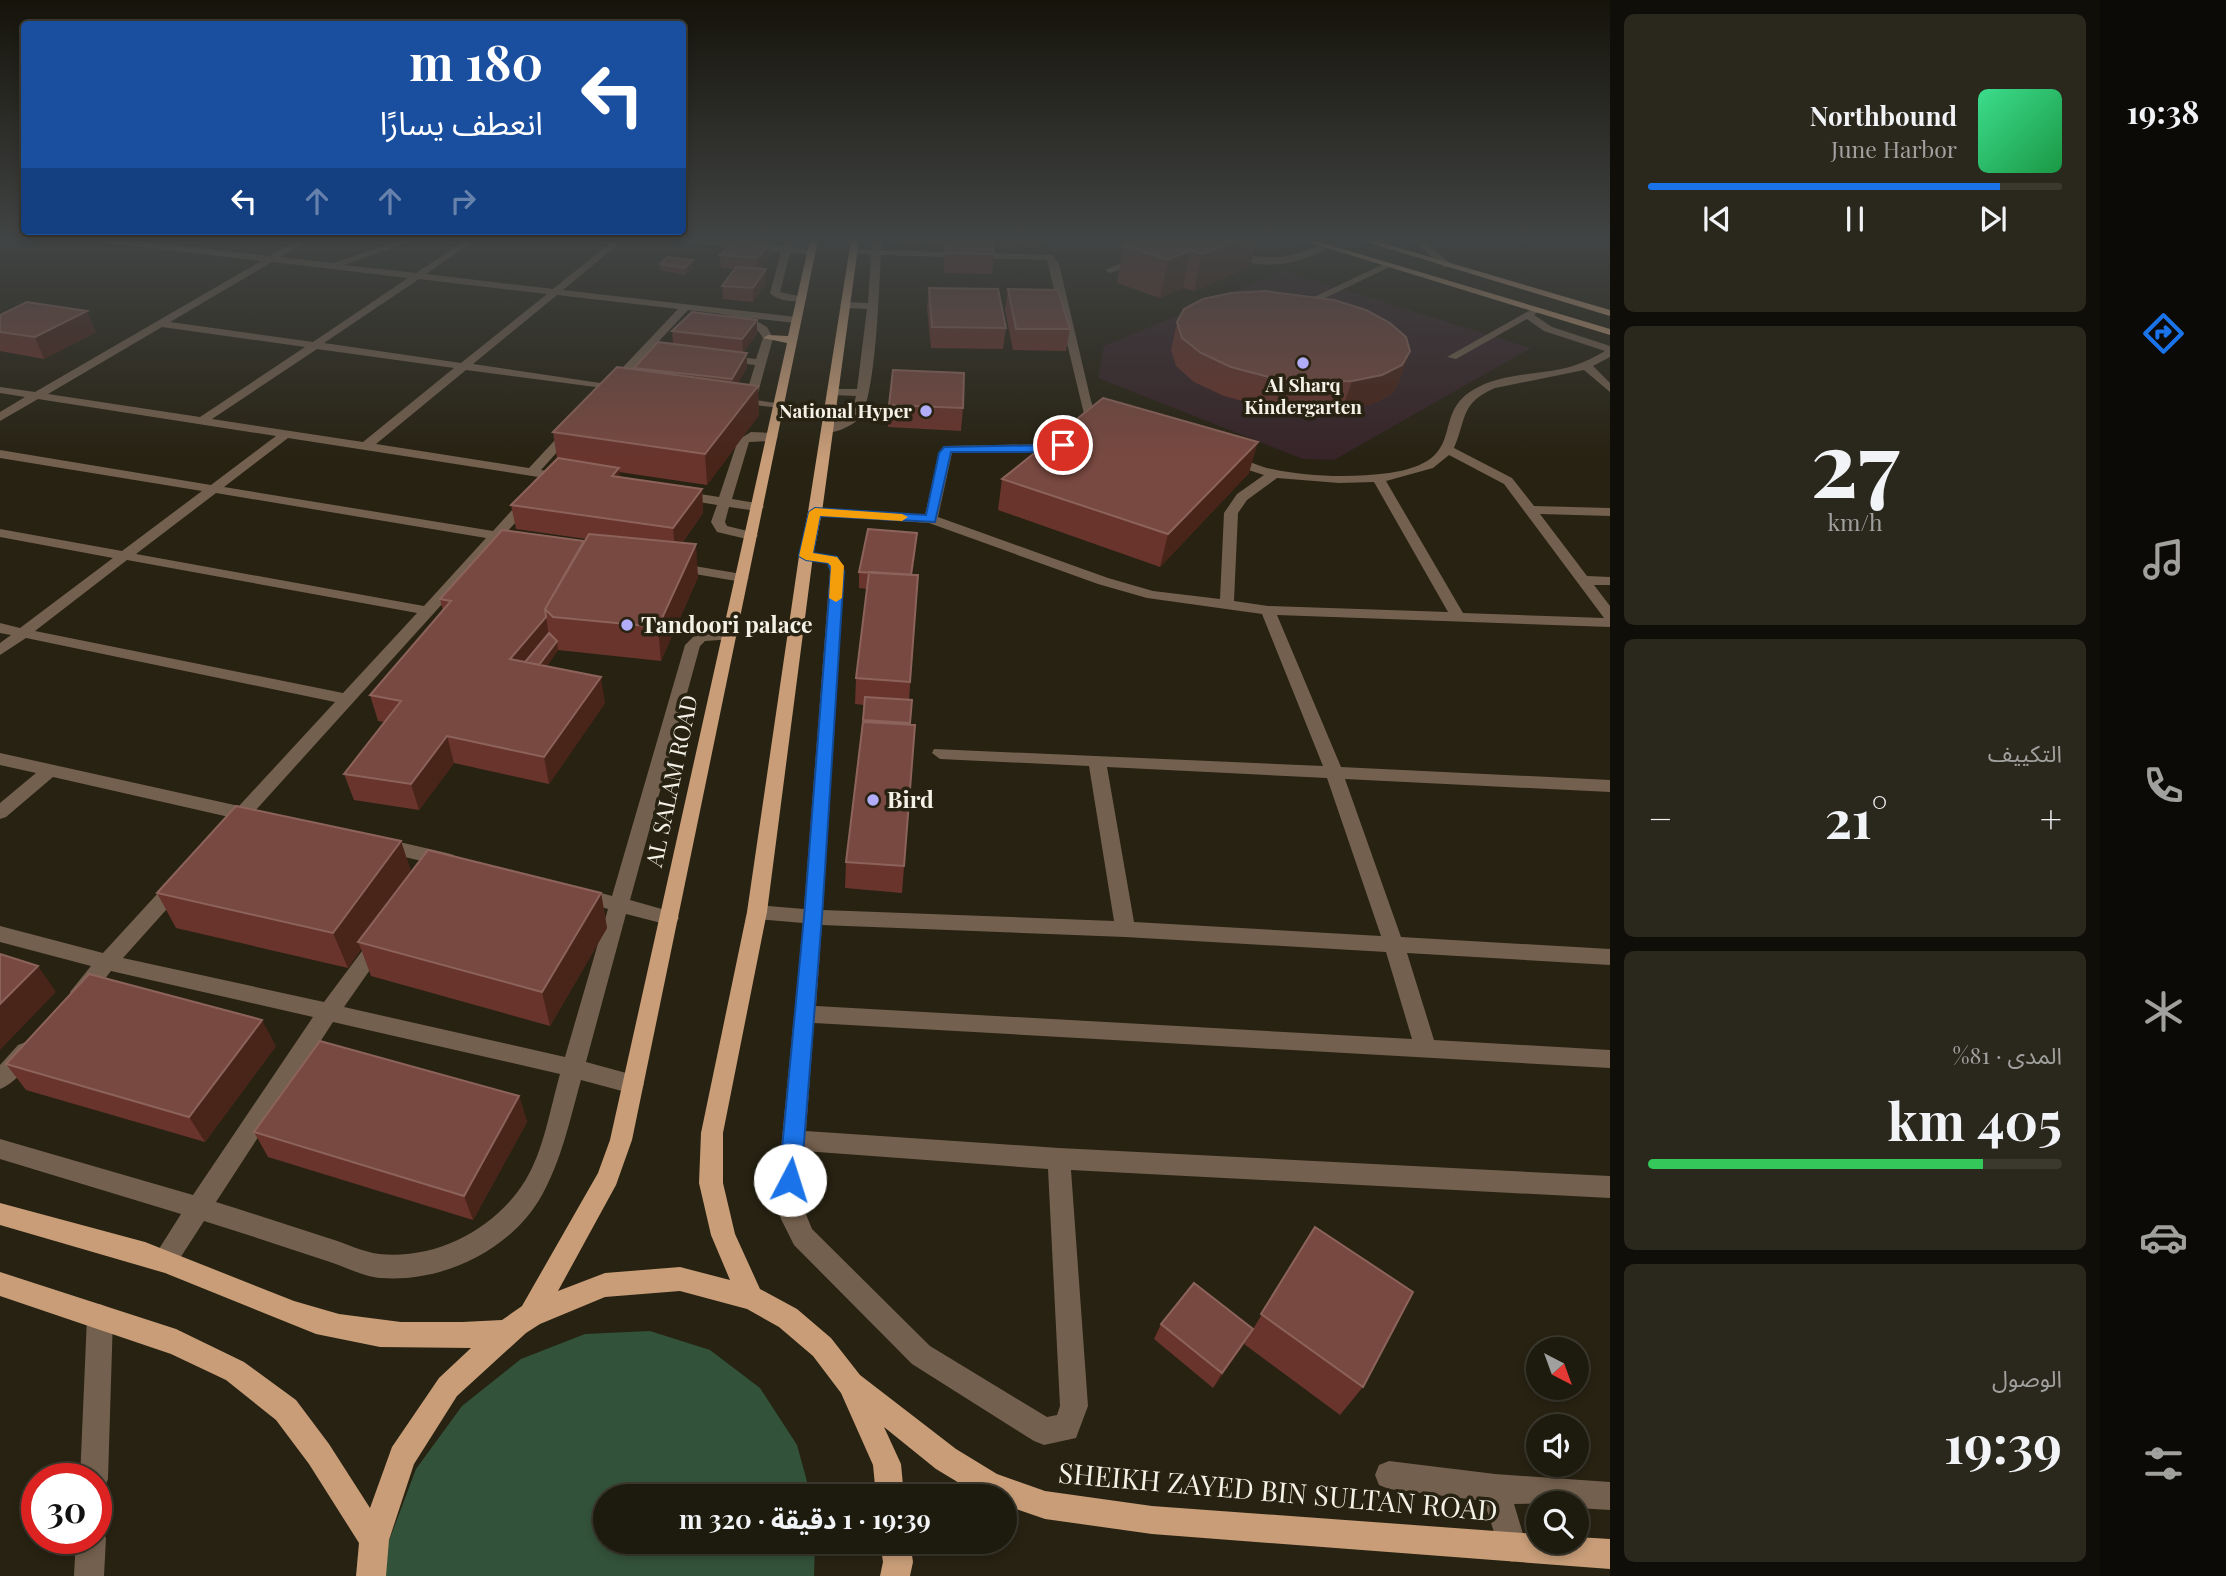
<!DOCTYPE html>
<html lang="ar">
<meta charset="utf-8">
<style>
:root{--surface:#1d1a0e;--page:#2a271c;--text:#f1f3f6;--muted:#a0a19e;--line:#3b382e;--accent:#1a73e8}
body{margin:0;font-family:"Playfair Display","Noto Sans Arabic",serif;background:var(--page);color:var(--text);direction:rtl;height:100vh;display:flex;flex-direction:column;font-size:26px;white-space:nowrap}
*{box-sizing:border-box;margin:0}
p{font-size:23px;color:var(--muted)}
.icon{flex:none;width:38px;height:38px;fill:none;stroke:currentColor;stroke-width:2;stroke-linecap:round;stroke-linejoin:round}
.map{position:relative;flex:1;overflow:hidden;direction:ltr}
.details{display:flex;flex-direction:column;gap:14px;padding:14px;background:#100e08;width:490px}
.details>*{flex:none}
.top-card{position:absolute;left:21px;top:21px;width:665px;height:214px;border-radius:7px;box-shadow:0 4px 10px #0003,0 0 0 2px var(--line);direction:rtl;background:#1a4fa0;color:#fff;overflow:hidden}
.needle{width:46px;rotate:139deg}
.buttons{position:absolute;left:1526px;top:1337px;display:grid;gap:14px}
.buttons a{display:grid;place-items:center;width:63px;height:63px;border-radius:50%;background:var(--surface);box-shadow:0 4px 10px #0003,0 0 0 2px var(--line);font-size:35px}
.speed{position:absolute;left:21px;top:1463px;display:flex;gap:14px;font-size:35px;font-weight:700;text-align:center}
.speed>*{display:grid;place-content:center;width:91px;height:91px;border-radius:50%;background:var(--surface);box-shadow:0 4px 10px #0003,0 0 0 2px var(--line);line-height:1}
.speed .limit{border:10px solid #d22;background:#fff;color:#111}
.pin{position:absolute;display:grid;place-items:center;width:60px;height:60px;color:#fff;margin:-30px;border:4px solid #fff;border-radius:50%;box-shadow:0 2px 7px #0007}
.me{position:absolute;width:77px;margin:-38px;rotate:5deg;stroke-linejoin:round;filter:drop-shadow(0 0 5px #0008)}
.turn{display:flex;align-items:center;gap:24px;height:147px;padding:0 28px;font-size:32px}
.turn .icon{width:91px;height:91px;stroke-width:2.5}
.turn b{display:block;font-size:49px;line-height:60px}
.lanes{display:flex;align-items:center;height:66px;padding:0 28px;background:#0003;justify-content:center;gap:35px;direction:ltr}
.lanes .off{opacity:.35}
.big{font-size:52px;font-weight:700;line-height:1.1}
.details .tile{flex:1;display:flex;flex-direction:column;justify-content:center;gap:10px;min-width:0;padding:0 24px;border-radius:10px;background:var(--page)}
.details .dial{align-items:center;gap:0}
.dial b{font-size:91px;line-height:1}
.song{display:flex;align-items:center;gap:21px}
.cover{width:84px;height:84px;border-radius:10px;background:linear-gradient(135deg,hsl(150 70% 55%),hsl(140 70% 35%))}
.played{height:7px;border-radius:4px;background:linear-gradient(90deg,var(--accent) 85%,var(--line) 85%)}
.keys{display:flex;justify-content:space-around;direction:ltr}
.heat{display:flex;justify-content:space-between;align-items:center;font-size:38px;direction:ltr}
.charge{height:10px;border-radius:5px;background:linear-gradient(90deg,#34c759 81%,var(--line) 0)}
.trip{position:absolute;left:593px;top:1484px;width:424px;height:70px;border-radius:35px;background:var(--surface);box-shadow:0 4px 10px #0003,0 0 0 2px var(--line);font-weight:700;line-height:70px;text-align:center;direction:rtl}
main{display:flex;flex:1;min-height:0}
.dock{display:flex;flex-direction:column;width:126px;justify-content:space-around;align-items:center;background:#0c0a06;color:var(--muted)}
.dock .icon{width:49px;height:49px}
.dock .active{color:var(--accent)}
.dock b{font-size:32px;color:var(--text)}
.map>svg:first-child{display:block}
.education{fill:#372428}
.green{fill:#33523a}
.lines{fill:none;stroke-linecap:round;stroke-linejoin:round}
.minor{fill:#74604e;fill-rule:evenodd}
.major{fill:#c89d78;fill-rule:evenodd}
.wall{fill:#69342c}
.shaded-wall{fill:#492419}
.building{fill:#784940;stroke:#8c635a;stroke-width:2}
.route{fill:#1a73e8;stroke:#114b97;stroke-width:2}
.slow{fill:#f59e0b}
.poi-dot{fill:#b2adf9;stroke:#272212;stroke-width:2.5}
.labels{text-anchor:middle;stroke-width:7;stroke-linejoin:round;paint-order:stroke}
.far-poi-label{font-size:19px;font-weight:bold;fill:#f4f1e7;stroke:#272212}
.poi-label{font-size:23px;font-weight:bold;fill:#f4f1e7;stroke:#272212;text-anchor:start}
.street-label{font-size:23px;fill:#f4f1e7;stroke:#272212}
.near-street-label{font-size:28px;fill:#f4f1e7;stroke:#272212}
</style>
<main>
<nav class="dock">
<b>19:38</b>
<svg class="icon active" aria-label="directions" viewBox="0 0 24 24"><path d="M12 3l9 9-9 9-9-9zM9 14v-3h6M13 9l2 2-2 2"/></svg>
<svg class="icon" aria-label="music" viewBox="0 0 24 24"><path d="M9 18V5l10-2v13"/><circle cx="6" cy="18" r="3"/><circle cx="16" cy="16" r="3"/></svg>
<svg class="icon" aria-label="phone" viewBox="0 0 24 24"><path d="M5 4h4l2 5-3 2q2 4 5 5l2-3 5 2v4C11 20 4 13 5 4z"/></svg>
<svg class="icon" aria-label="climate" viewBox="0 0 24 24"><path d="M12 3v18M4 7l16 10M4 17L20 7"/></svg>
<svg class="icon" aria-label="car" viewBox="0 0 24 24"><path d="M5 17H2v-5l4-1 3-4h7l3 4 3 1v5h-3M9 17h6M6 11h13"/><circle cx="7" cy="17" r="2"/><circle cx="17" cy="17" r="2"/></svg>
<svg class="icon" aria-label="filters" viewBox="0 0 24 24"><path d="M4 7h16M4 17h16"/><circle cx="9" cy="7" r="2"/><circle cx="15" cy="17" r="2"/></svg>
</nav>
<section class="details">
<div class="tile">
<div class="song"><i class="cover"></i><div><b>Northbound</b><p>June Harbor</p></div></div>
<div class="played"></div>
<div class="keys"><svg class="icon" aria-label="previous" viewBox="0 0 24 24"><path d="M18 5L8 12l10 7zM5 5v14"/></svg><svg class="icon" aria-label="pause" viewBox="0 0 24 24"><path d="M8 5v14M16 5v14"/></svg><svg class="icon" aria-label="next" viewBox="0 0 24 24"><path d="M6 5l10 7-10 7zM19 5v14"/></svg></div>
</div>
<div class="tile dial"><b>27</b><p>km/h</p></div>
<div class="tile"><p>التكييف</p>
<div class="heat"><a>−</a><b class="big">21°</b><a>+</a></div>
</div>
<div class="tile"><p>المدى · 81%</p><b class="big">405 km</b><div class="charge"></div></div>
<div class="tile"><p>الوصول</p><b class="big">19:39</b></div>
</section>
<div class="map">
<svg width="1610" height="1576" viewBox="0 0 1610 1576">
<rect width="100%" height="100%" fill="#272212"/>
<path class="education" d="M1284 271 1531 348 1334 460 1303 459 1098 378 1104 346Z"/>
<path class="green" d="M650 1331 710 1350 760 1388 797 1445 811 1496H606V1542H815L814 1576H385L387 1546 416 1469 462 1406 521 1359 585 1334Z"/>
<g class="lines">
<path class="minor" d="M103 240H126L269 256 297 240H307L280 257 333 263 402 240H414L344 265 416 273 466 240H475L426 274 553 289 614 240H623L563 290 796 317 801 320 796 323 751 318 767 327 773 338 756 400 783 404V408L733 403V399L745 398 755 365 723 361 718 358 723 355 756 359 763 338C749 312 714 314 688 310L618 385 626 387V391L466 370 376 444 529 468 567 427 571 426 577 430 541 470 568 474V480L564 481 288 438 224 487 493 531 523 498 528 497 535 501 506 533 511 537 509 540H500L255 811 258 815 255 819 246 821 237 831H225L222 826 229 817 53 777 6 817 0 819V803L36 773 0 765V753L239 806 335 702 26 638 0 655V643L11 635 0 633V623L20 628 113 558 0 537V529L122 551 202 491 0 458V450L211 485 276 436 38 399 0 421V412L25 397 0 393V387L35 392 261 261 107 243ZM272 262 408 278 313 342 170 322ZM419 279 547 294 461 363 324 343ZM557 295 678 309 607 384 473 364ZM162 327 305 347 200 417 48 394ZM317 349 454 368 363 442 212 419ZM216 493 486 538 424 606 136 554ZM127 560 417 613 343 693 35 631Z
M685 240 783 246 785 240H793L792 247 815 250 817 252 812 255 790 253 780 292 807 298C798 304 777 301 770 293L781 252 689 243Z
M873 240H881V250L1053 255 1059 264 1091 401 1096 416 1107 419V425H1099L1085 418 1047 260 881 255C879 288 876 392 861 416 854 426 834 434 823 433V427C841 420 852 416 856 396L832 395 826 392 832 389H857L867 309 845 308 840 305 845 302 868 303 871 255 848 252 853 249 872 250Z
M1413 240H1422L1450 263V267H1444Z
M1322 244 1330 246C1302 266 1254 272 1224 253L1229 250C1269 261 1284 260 1322 244Z
M1143 255 1146 256V260L1110 273 1105 270Z
M1386 263 1394 265 1308 306 1299 304Z
M1536 307 1541 310 1534 315 1552 327 1610 346V357L1593 366 1610 383V392L1584 370 1495 388C1460 403 1467 418 1454 448L1512 478 1534 506 1610 508V516L1540 514 1587 576 1610 577V585H1594L1610 606V627L1277 615 1341 767 1610 780V792L1345 779 1401 937 1610 949V965L1407 953 1434 1040 1610 1050V1068L814 1023 806 1131 1059 1148 1610 1176V1198L1071 1170 1088 1406 1076 1438 1044 1445 1034 1441 912 1364 794 1245 781 1219 776 1200 803 923 757 919 750 917 747 912 750 907 757 905 804 909 830 571 827 563 801 559 799 556 806 552 838 557 844 571 823 910 1114 921 1089 766 940 759 932 753 934 749 1323 766 1262 614 1147 598 1098 584 929 523 815 516 808 512 815 508 925 515 939 453 944 446 1051 444 1064 441 1070 445 1068 448 1051 452 952 453 938 517 1108 578 1153 591 1220 599 1224 513 1237 494 1264 475 1226 463V457C1240 455 1257 467 1272 469 1308 477 1352 478 1389 473 1471 461 1429 416 1473 390 1498 374 1532 375 1561 369 1577 366 1591 359 1605 351L1544 331 1527 319 1456 359 1447 357ZM1449 455 1504 484 1604 618 1463 613 1386 481 1433 468ZM1277 478 1339 483 1374 482 1448 612 1268 606 1234 601 1238 513 1247 500ZM1107 767 1327 778 1381 936 1134 922ZM822 925 1125 937 1386 952 1412 1039 816 1006ZM804 1151 1048 1169 1060 1406 1057 1415 1047 1417 930 1346 812 1229 800 1200Z
M751 432 772 433 778 437 772 441 749 442 732 499 762 504 764 507 757 511 729 507 725 522 727 526 756 533 758 536 751 540 717 532 711 522 717 505 681 499 675 495 681 491 719 497 738 440Z
M676 563 742 574 749 578 742 582 671 570 669 567Z
M729 631 737 636 734 639 705 641 700 646 630 900 676 913 679 918 676 923 669 925 626 914 586 1062 641 1077 644 1084 641 1091 633 1094 581 1080C570 1119 562 1159 542 1195 512 1250 442 1283 381 1278 364 1277 346 1267 330 1262 288 1248 246 1234 204 1221L173 1269 164 1272 155 1269 152 1260 181 1214 0 1159V1139L193 1195 313 1017 111 971C101 983 90 1004 73 998L70 992 91 966 0 942V926L103 953 169 881H183L186 886 183 891 123 958 324 1002 371 939 378 936 385 939 388 944 344 1007 565 1057 608 909 572 899 569 894 572 889 579 887 612 896 685 645 696 634ZM333 1022 560 1074C550 1109 544 1150 525 1181 495 1229 436 1260 379 1254 363 1252 345 1243 328 1238 291 1226 254 1214 216 1202Z
M382 838 447 853 454 855 456 860 454 865 447 867 375 850 373 845 375 840Z
M26 1042 34 1045 37 1051C30 1065 14 1084 0 1089V1065L18 1045Z
M100 1304 109 1308 113 1317 108 1479 104 1489 96 1492V1479H80L87 1317 91 1308Z
M1389 1461 1495 1474 1610 1482V1510L1577 1508V1503L1514 1504 1527 1547 1522 1557 1512 1562 1502 1557 1484 1501 1389 1489 1379 1485 1375 1475 1379 1465Z
M96 1526 101 1528 106 1538 104 1576H74L76 1538H96Z"/>
<path class="major" d="M810 240H818L632 1140 616 1185 558 1291 605 1273 680 1267 730 1280 711 1235 699 1183 701 1133 747 912 799 556 808 512 851 240H859L822 512 813 556 767 912 723 1133V1183L735 1234 760 1289 797 1309 831 1338 860 1375 956 1449 997 1474 1045 1491 1152 1506 1538 1534V1542H1577V1537L1610 1539V1569L1152 1534 1045 1519 1004 1505V1496L979 1495 936 1469 884 1427 901 1464 904 1496H876L873 1465 841 1393 813 1356 779 1327 747 1309 680 1291 605 1297 540 1324 526 1333 457 1396 414 1464 389 1540 386 1576H356L359 1543 309 1464 276 1420 226 1380 171 1354 0 1296V1272L176 1329 244 1362 296 1400 329 1444 370 1508 392 1447 439 1378 471 1348 380 1347 316 1334 165 1273 0 1225V1203L145 1242 294 1301 339 1314 401 1322H462L502 1320 522 1306 598 1173 610 1140 787 343 763 338 768 335 788 336Z
M1301 240H1313L1610 329V335Z
M1360 240H1372L1610 310V316Z
M880 1542H910L913 1562 910 1576H880L883 1562Z"/>
</g>
<path class="wall" d="M894 240H1042L1041 246H993L994 254 992 274 944 273V244L894 243Z
M1257 240 1250 267 1194 291 1183 288 1160 298 1117 283 1123 245Z
M720 255 770 257 760 269H766V283L753 302 723 299 722 286 734 269 721 268Z
M693 260 694 267 685 275 660 270V264Z
M929 288 1006 328 1003 349 931 348 927 308Z
M1008 289 1070 329 1066 351 1013 350 1005 310Z
M0 315 96 332 44 359 0 351Z
M757 320V334L743 352 747 367 738 383 759 415 707 485 619 472 620 477 702 489 703 513 682 543 698 577 661 661 558 650 546 667 605 703 549 784 454 763 419 810 354 800 344 774 384 722 378 721 370 695 443 611 440 599 584 541 586 539 516 529 511 505 557 458 553 432 634 369 673 344 672 331Z
M1177 322 1400 380 1392 394 1372 404 1342 410 1303 411 1261 406 1224 396 1194 382 1176 366 1171 350Z
M889 405 963 408 961 431 888 427Z
M1249 473 1160 567 998 510 1002 479Z
M917 533 912 575H918L909 700H912L910 725H915L902 893 845 888 846 862 864 705 855 704 856 678 867 589 859 588V572Z
M401 841 411 872 601 893 607 928 550 1026 371 976 361 949 348 968 176 928 157 893Z
M276 1046 205 1142 26 1090 6 1064Z
M519 1096 527 1122 473 1220 268 1157 254 1132Z
M1315 1227 1363 1387 1340 1415 1244 1344 1213 1388 1154 1339 1161 1324 1253 1329Z"/>
<path class="shaded-wall" d="M1237 240H1257L1250 267 1194 291 1202 254Z
M770 244V257L757 272V258Z
M1191 250 1183 288 1160 298 1168 260Z
M693 260 694 267 685 275V268Z
M766 269V283L753 302V288Z
M87 311 96 332 44 359 35 337Z
M757 320V334L743 353 742 339Z
M1410 351 1400 380 1392 394 1372 404 1342 410 1352 381Z
M747 353V367L732 394V379Z
M758 386 759 415 707 485 705 454Z
M1258 442 1249 473 1160 567 1168 534Z
M619 468 622 491 612 476Z
M702 489 703 513 675 552 673 528Z
M917 533 916 549 910 592 911 575Z
M696 544 698 577 661 661 658 627Z
M546 617 550 642 521 678 510 659Z
M557 641 558 650 531 688 529 679Z
M601 677 605 703 549 784 544 757Z
M447 736 454 763 419 810 411 784Z
M401 841 412 875 358 942 361 949 348 968 333 933Z
M601 893 607 928 550 1026 542 992Z
M38 966 56 992 0 1050V1004Z
M262 1020 276 1046 205 1142 189 1117Z
M519 1096 527 1122 473 1220 464 1196Z
M1253 1329 1244 1344 1213 1388 1222 1373Z"/>
<path class="building" d="M734 240 770 244 757 258 720 255Z
M945 240H992L994 254 945 253Z
M1139 240H1237L1202 254 1191 250 1168 260 1123 245Z
M667 257 693 260 685 268 660 264Z
M736 267 766 269 753 288 722 286Z
M929 288 998 289 1006 328 932 327Z
M1008 289 1058 290 1070 329H1016Z
M1265 291 1334 300 1366 310 1390 323 1406 337 1410 351 1402 365 1382 375 1352 381 1312 382 1269 377 1231 367 1201 353 1182 338 1177 322 1184 309 1203 299 1231 293Z
M27 302 87 311 35 337 0 332V315Z
M692 312 757 320 742 339 672 331Z
M658 342 747 353 732 379 634 368Z
M617 367 758 386 705 454 553 432Z
M893 370 964 373 963 408 889 405Z
M1103 398 1258 442 1168 534 1002 479Z
M558 458 619 468 612 476 702 489 673 528 511 505Z
M868 529 917 533 911 575 859 572Z
M502 530 584 541 545 609 546 617 510 659 601 677 544 757 447 736 411 784 344 774 401 701 370 695 451 601 440 599Z
M589 534 696 544 658 627 553 617 545 609Z
M869 572 918 575 910 682 856 678Z
M549 633 557 641 539 665 525 662Z
M865 697 912 700 910 723 863 720Z
M863 722 915 725 904 866 846 862Z
M236 806 401 841 333 933 157 893Z
M428 850 601 893 542 992 358 942Z
M0 954 38 966 0 1004Z
M89 974 262 1020 189 1117 6 1064Z
M320 1041 519 1096 464 1196 254 1132Z
M1315 1227 1413 1292 1363 1387 1261 1314Z
M1194 1283 1253 1329 1222 1373 1161 1324Z"/>
<linearGradient id="sky" x2="0" y2="1"><stop stop-color="#15130a"/><stop offset="0.52" stop-color="#414444"/><stop offset="1" stop-color="#414444" stop-opacity="0"/></linearGradient>
<rect width="1610" height="460" fill="url(#sky)"/>
<path class="route" d="M1063 442 1067 443V448L1051 452H951L935 522 820 516 813 553 837 557 844 571 822 917 801 1180 797 1187 790 1190 782 1187 779 1180 804 917 831 571 828 563 806 560 799 556 809 512 815 508 926 515 939 453 944 447 1051 445Z"/>
<path class="slow" d="M815 508 902 514 908 517 902 521 820 516 813 553 837 557 844 566 842 598 836 602 829 598 831 566 828 563 806 560 799 556 809 512Z"/>
<g class="poi-dot">
<circle cx="1303" cy="363" r="7"/>
<circle cx="926" cy="411" r="7"/>
<circle cx="627" cy="625" r="7"/>
<circle cx="873" cy="800" r="7"/>
</g>
<g class="labels">
<g class="far-poi-label">
<text x="1303" y="392">Al Sharq<tspan x="1303" dy="22">Kindergarten</tspan></text>
<text x="912" y="418" text-anchor="end">National Hyper</text>
</g>
<g class="poi-label">
<text x="641" y="633">Tandoori palace</text>
<text x="887" y="808">Bird</text>
</g>
<g class="street-label">
<text transform="translate(672 781) rotate(-78)" y="8">AL SALAM ROAD</text>
</g>
<g class="near-street-label">
<text transform="translate(1278 1492) rotate(5)" y="10">SHEIKH ZAYED BIN SULTAN ROAD</text>
</g>
</g>
</svg>
<div class="buttons">
<a><svg class="needle" viewBox="-14 -14 28 28"><path d="M0-13l5 13h-10z" fill="#e53935"/><path d="M0 13l5-13h-10z" fill="#a0a19e"/></svg></a>
<a><svg class="icon" aria-label="sound" viewBox="0 0 24 24"><path d="M4 9h4l5-4v14l-5-4H4zM17 9q2 3 0 6"/></svg></a>
<a><svg class="icon" aria-label="search" viewBox="0 0 24 24"><circle cx="10" cy="10" r="6"/><path d="M15 15l6 6"/></svg></a>
</div>
<div class="speed"><div class="limit">30</div></div>
<div class="pin" style="left:1063px;top:445px;background:#d93025"><svg class="icon" aria-label="arrive" viewBox="0 0 24 24"><path d="M6 21V4h12l-3 4 3 4H6"/></svg></div>
<svg class="me" style="left:790px;top:1180px" viewBox="-20 -20 40 40"><circle r="19" fill="#fff"/><path d="M0-13L10 11 0 6-10 11z" fill="#1a73e8"/></svg>
<div class="trip">19:39 · 1 دقيقة · 320 m</div>
<div class="top-card">
<div class="turn"><svg class="icon" aria-label="left" viewBox="0 0 24 24"><path d="M17 20v-9H6M10 6l-5 5 5 5"/></svg><div><b>180 m</b>انعطف يسارًا</div></div>
<div class="lanes"><svg class="icon" aria-label="left" viewBox="0 0 24 24"><path d="M17 20v-9H6M10 6l-5 5 5 5"/></svg><svg class="icon off" aria-label="ahead" viewBox="0 0 24 24"><path d="M12 20V5M6 11l6-6 6 6"/></svg><svg class="icon off" aria-label="ahead" viewBox="0 0 24 24"><path d="M12 20V5M6 11l6-6 6 6"/></svg><svg class="icon off" aria-label="right" viewBox="0 0 24 24"><path d="M7 20v-9h11M14 6l5 5-5 5"/></svg></div>
</div>
</div>
</main>
